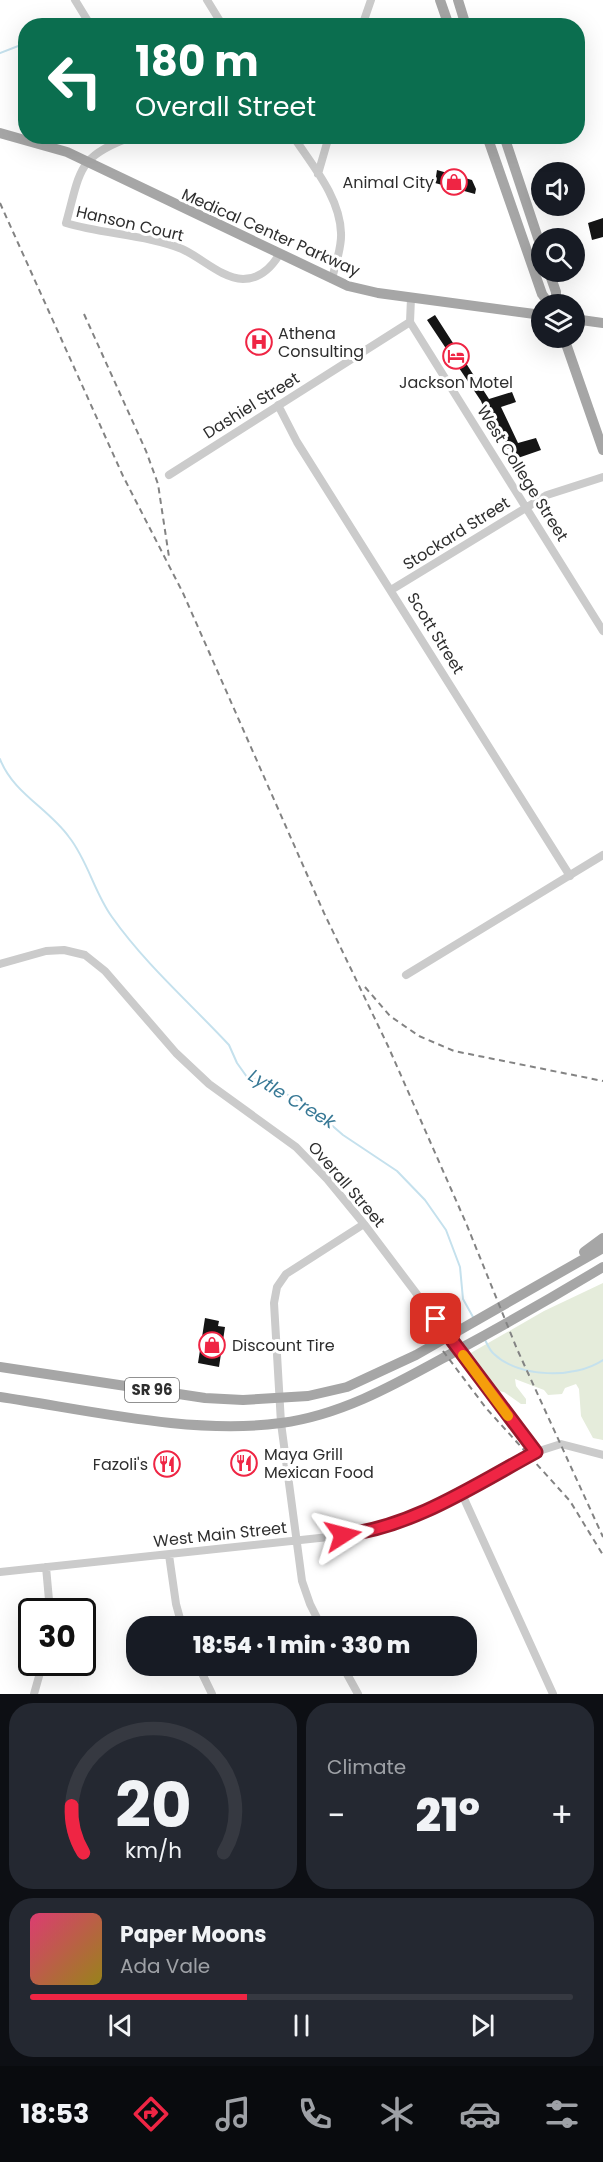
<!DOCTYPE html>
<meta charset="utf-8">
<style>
:root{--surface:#171b24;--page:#242831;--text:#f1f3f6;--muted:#9ea1a6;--line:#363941;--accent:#ef2544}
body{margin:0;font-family:Poppins,sans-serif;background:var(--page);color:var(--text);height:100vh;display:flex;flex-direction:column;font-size:22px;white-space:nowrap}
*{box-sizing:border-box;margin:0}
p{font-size:20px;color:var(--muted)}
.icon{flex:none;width:33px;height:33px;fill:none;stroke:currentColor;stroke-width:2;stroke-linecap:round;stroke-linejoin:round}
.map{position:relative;height:1694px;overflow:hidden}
.details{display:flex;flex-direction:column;gap:9px;padding:9px;background:#0d0f14;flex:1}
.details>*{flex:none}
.top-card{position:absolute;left:18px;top:18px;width:567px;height:126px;border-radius:24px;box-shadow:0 6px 24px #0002;background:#0b6e4f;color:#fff;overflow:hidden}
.controls{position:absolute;left:531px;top:162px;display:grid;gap:12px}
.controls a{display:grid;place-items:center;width:54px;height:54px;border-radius:50%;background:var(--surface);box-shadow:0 6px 24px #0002;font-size:30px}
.speed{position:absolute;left:18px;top:1598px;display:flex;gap:12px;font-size:30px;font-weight:700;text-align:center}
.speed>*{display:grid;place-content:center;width:78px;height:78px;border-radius:50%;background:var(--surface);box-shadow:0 6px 24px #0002;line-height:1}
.speed .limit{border:3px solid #111;border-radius:9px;background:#fff;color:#111}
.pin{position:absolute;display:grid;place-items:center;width:51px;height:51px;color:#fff;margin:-26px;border-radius:12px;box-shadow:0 3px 9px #0006}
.me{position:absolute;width:66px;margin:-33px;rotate:81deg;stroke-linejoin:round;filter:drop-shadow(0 0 4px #0008)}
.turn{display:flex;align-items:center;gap:21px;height:126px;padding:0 18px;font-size:27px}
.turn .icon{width:78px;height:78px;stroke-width:2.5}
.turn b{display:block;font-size:42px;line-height:51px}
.big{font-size:45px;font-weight:800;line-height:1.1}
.details .widget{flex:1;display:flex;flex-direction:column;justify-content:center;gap:9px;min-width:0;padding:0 21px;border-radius:24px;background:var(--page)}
.details .dial{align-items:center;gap:0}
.dial svg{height:156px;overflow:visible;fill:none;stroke:var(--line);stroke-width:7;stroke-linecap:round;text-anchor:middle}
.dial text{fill:var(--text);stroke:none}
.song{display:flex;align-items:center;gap:18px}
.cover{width:72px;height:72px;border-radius:9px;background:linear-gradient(135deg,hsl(340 70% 55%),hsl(50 70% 35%))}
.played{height:6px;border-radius:3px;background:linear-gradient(90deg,var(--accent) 40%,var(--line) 40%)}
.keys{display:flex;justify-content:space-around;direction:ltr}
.heat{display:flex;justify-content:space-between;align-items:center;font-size:33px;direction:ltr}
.details .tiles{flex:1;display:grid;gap:9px;grid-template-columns:1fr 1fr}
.widget:last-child{grid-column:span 2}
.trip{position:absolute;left:126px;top:1616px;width:351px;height:60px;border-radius:24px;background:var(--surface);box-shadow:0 6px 24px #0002;font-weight:800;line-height:60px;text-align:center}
.tab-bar{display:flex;height:96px;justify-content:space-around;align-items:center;background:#090b0e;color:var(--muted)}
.tab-bar .icon{width:42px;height:42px}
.tab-bar .current{color:var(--accent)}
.tab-bar b{font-size:27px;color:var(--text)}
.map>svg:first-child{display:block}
.green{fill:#e5ecdb}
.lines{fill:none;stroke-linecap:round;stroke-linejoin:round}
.stream{stroke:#c5e1ed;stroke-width:2}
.building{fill:#151515}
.minor{stroke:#cbcbcb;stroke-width:8}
.major{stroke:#a6a6a6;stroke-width:10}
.rail{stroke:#838383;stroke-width:2;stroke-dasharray:6 4.5;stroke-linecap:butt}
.route-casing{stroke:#9b182c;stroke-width:15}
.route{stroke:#ef2544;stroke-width:10}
.slow{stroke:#f59e0b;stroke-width:10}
.labels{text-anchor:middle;stroke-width:6;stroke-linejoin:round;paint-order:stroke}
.shield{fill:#fff;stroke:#6d6d6d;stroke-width:1.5}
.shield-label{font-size:15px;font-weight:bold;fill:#2e2e2e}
.poi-label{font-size:16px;fill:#2e2e2e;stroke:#fff;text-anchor:start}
.street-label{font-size:16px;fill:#2e2e2e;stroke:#fff}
.water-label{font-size:18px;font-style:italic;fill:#377895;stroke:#fff}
</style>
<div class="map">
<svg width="603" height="1694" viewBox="0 0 603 1694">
<rect width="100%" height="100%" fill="#fff"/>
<path class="green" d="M603 1283V1440L593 1438 581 1416 579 1389 576 1384 565 1388 562 1394 548 1395 544 1390 515 1379 516 1386 526 1399V1404H521L504 1392 484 1389 470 1371 473 1358 469 1354 544 1311Z"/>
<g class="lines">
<path class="stream" d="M70 26 73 24
M0 53 26 43
M0 759C13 793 48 808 69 837 88 861 94 892 112 917 146 965 190 1003 229 1045L237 1063 247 1077 261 1080 313 1109 343 1135 397 1171 425 1200 446 1230 460 1267 463 1299 473 1317
M484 1338C487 1343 489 1350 494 1354 519 1378 575 1379 603 1360"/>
</g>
<path class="building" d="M437 170 472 180 476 189 475 194 435 183Z
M603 218V237L592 240 588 223Z
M435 315 489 399 512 392 516 402 501 407 518 443 536 438 541 450 515 459 510 448 507 449 493 424 488 410 485 411 481 401 427 320Z
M205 1318 219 1321 218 1326 225 1327 219 1367 198 1363Z"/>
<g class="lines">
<path class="minor" d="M75 0 91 26
M207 0 223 26
M362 26 371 0
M134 136C77 156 81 169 66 223 102 234 148 235 182 249 202 258 221 278 243 279 260 279 271 268 279 255
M293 136C312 165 340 197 341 233 342 248 335 265 332 279
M318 174 329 136
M411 298 410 322 603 631
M278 405 297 442 570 876
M169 475 410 322
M391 590 547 495 603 477
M0 964 46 951 64 950 85 955 105 971 176 1053 209 1084 296 1147 327 1179 364 1224 536 1452
M406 975 603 855
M461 1492 553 1694
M169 1555 176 1604 182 1626
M46 1567 50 1611
M0 1572 366 1533 402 1522 536 1452 561 1444 603 1455
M321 1626 310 1604 302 1581 281 1423 274 1303 277 1287 286 1274 364 1224
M198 1665 212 1694
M342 1665 358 1694
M34 1694 43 1662"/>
<path class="major" d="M440 0 449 26
M458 0 466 26
M0 133 67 152 348 286 378 293 542 315
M487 136 542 294 549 304
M504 136 542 250
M549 272 556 292V304
M574 319 603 323
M564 338 603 450
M584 1252 603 1238
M0 1367 205 1398 243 1400 308 1396 347 1387 416 1355 603 1248
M0 1397C88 1410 192 1435 281 1423 344 1415 401 1381 456 1351 506 1324 555 1296 603 1267"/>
<path class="rail" d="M0 203 123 476 183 593 324 913 388 1046 466 1223 517 1349 603 1537
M84 314 146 451 158 484 169 557
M365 987 390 1016 419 1036 454 1051 603 1081
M443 1351 486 1408 570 1501 603 1555"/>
</g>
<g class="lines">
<g class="route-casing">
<path id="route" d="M343 1535C413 1527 475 1485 536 1452L436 1319"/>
</g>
<use href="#route" class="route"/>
<path class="slow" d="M463 1355 508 1416"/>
</g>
<defs>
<g id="shop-ring" transform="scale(1.35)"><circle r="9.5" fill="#fff" stroke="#ef2544" stroke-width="1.5"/><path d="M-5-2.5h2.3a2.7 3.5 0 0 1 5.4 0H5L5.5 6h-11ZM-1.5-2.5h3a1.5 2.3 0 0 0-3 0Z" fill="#ef2544"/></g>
<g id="hospital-ring" transform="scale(1.35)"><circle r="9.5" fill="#fff" stroke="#ef2544" stroke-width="1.5"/><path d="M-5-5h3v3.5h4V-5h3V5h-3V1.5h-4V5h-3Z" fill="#ef2544"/></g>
<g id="hotel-ring" transform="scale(1.35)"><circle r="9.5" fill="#fff" stroke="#ef2544" stroke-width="1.5"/><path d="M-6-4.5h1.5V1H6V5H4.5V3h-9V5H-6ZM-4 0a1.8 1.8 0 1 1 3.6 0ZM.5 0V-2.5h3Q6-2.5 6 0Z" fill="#ef2544"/></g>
<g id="restaurant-ring" transform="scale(1.35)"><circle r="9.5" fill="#fff" stroke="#ef2544" stroke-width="1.5"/><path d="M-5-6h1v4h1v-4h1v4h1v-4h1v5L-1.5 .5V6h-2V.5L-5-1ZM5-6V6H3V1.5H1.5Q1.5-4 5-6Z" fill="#ef2544"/></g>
</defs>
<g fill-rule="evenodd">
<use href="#shop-ring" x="454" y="182"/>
<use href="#hospital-ring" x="259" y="342"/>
<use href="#hotel-ring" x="456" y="356"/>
<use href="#shop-ring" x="212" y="1345"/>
<use href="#restaurant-ring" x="244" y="1463"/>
<use href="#restaurant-ring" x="167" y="1464"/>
</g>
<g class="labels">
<rect class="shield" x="125" y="1378" width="54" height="24" rx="4.5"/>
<g class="shield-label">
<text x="152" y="1395">SR 96</text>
</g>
<g class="poi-label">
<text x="434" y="188" text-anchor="end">Animal City</text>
<text x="278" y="339">Athena<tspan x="278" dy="18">Consulting</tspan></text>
<text x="456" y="388" text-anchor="middle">Jackson Motel</text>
<text x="232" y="1351">Discount Tire</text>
<text x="264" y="1460">Maya Grill<tspan x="264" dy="18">Mexican Food</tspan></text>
<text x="148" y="1470" text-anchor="end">Fazoli's</text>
</g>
<g class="street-label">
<text transform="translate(130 223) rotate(13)" y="6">Hanson Court</text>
<text transform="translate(271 232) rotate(24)" y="6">Medical Center Parkway</text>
<text transform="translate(251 405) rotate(-32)" y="6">Dashiel Street</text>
<text transform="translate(523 473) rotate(58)" y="6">West College Street</text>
<text transform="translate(456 533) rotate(-32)" y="6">Stockard Street</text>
<text transform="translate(436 633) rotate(58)" y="6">Scott Street</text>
<text transform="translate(347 1184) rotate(49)" y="6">Overall Street</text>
<text transform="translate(220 1534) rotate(-6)" y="6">West Main Street</text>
</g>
<g class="water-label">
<text transform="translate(292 1099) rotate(31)" y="6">Lytle Creek</text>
</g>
</g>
</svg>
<div class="controls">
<a><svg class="icon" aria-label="sound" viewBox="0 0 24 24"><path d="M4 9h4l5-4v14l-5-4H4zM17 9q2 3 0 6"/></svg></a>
<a><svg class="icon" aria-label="search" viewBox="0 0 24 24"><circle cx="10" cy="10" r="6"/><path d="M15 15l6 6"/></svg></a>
<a><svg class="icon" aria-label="layers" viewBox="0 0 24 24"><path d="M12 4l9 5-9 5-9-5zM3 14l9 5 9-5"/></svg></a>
</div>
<div class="speed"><div class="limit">30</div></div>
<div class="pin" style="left:436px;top:1319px;background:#d93025"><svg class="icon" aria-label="arrive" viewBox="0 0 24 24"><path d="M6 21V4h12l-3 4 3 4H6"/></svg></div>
<svg class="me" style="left:343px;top:1535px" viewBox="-20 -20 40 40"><path d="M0-17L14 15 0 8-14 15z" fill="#ef2544" stroke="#fff" stroke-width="4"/></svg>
<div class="trip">18:54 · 1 min · 330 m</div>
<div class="top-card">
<div class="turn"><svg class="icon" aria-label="left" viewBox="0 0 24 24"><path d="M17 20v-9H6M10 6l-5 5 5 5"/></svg><div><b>180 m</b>Overall Street</div></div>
</div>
</div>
<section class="details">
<div class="tiles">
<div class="widget dial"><svg viewBox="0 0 100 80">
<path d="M14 69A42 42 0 1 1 86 69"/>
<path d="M14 69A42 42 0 0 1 8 45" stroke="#ef2544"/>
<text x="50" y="56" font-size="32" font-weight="700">20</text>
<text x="50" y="72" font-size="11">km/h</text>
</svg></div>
<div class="widget"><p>Climate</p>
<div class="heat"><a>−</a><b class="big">21°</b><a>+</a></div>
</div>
<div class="widget">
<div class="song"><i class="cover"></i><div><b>Paper Moons</b><p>Ada Vale</p></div></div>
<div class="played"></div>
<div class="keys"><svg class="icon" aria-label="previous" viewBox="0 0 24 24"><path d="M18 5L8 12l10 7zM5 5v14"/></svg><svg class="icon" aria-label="pause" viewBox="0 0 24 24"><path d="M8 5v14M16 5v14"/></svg><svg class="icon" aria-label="next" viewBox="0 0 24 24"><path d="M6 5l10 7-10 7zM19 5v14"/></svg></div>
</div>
</div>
</section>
<nav class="tab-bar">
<b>18:53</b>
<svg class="icon current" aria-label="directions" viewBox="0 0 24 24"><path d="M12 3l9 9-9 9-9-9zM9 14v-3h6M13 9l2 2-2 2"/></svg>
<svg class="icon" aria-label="music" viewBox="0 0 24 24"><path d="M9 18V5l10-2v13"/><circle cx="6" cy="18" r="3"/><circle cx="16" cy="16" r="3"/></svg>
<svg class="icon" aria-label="phone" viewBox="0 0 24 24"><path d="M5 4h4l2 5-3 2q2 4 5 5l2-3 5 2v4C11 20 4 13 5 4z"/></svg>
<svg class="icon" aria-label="climate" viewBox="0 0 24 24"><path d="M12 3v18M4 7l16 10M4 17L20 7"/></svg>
<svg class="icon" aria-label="car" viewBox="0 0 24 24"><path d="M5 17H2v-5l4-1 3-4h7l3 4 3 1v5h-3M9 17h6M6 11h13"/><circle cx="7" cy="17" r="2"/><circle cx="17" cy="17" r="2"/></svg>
<svg class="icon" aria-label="filters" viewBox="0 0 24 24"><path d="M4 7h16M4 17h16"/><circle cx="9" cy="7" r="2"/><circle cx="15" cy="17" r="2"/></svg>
</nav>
